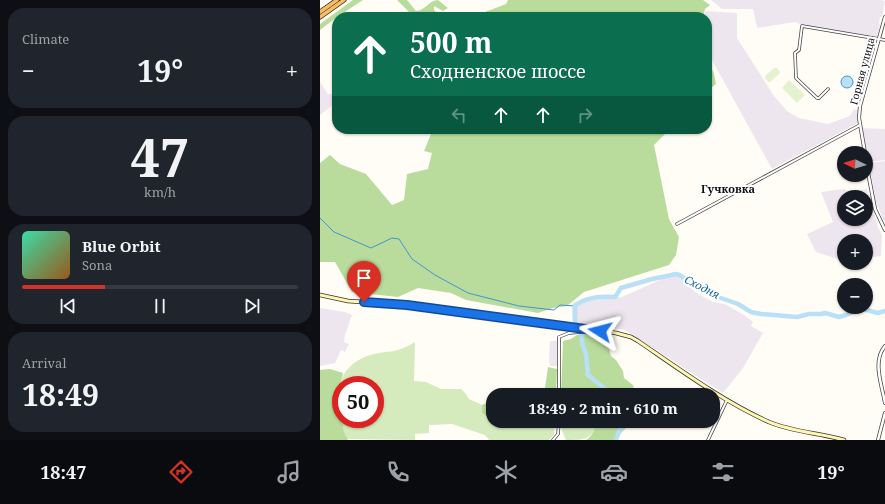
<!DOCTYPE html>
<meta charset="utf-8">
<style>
:root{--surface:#171b24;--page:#20242c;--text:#f1f3f6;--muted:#9ea1a6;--line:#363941;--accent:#d93025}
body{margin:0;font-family:"Noto Serif",serif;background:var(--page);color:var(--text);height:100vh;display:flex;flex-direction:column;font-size:15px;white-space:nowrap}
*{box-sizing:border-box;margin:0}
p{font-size:13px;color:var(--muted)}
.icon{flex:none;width:22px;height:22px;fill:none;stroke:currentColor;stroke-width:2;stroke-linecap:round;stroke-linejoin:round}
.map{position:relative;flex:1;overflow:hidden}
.details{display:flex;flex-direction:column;gap:8px;padding:8px;background:#0d0f14;width:320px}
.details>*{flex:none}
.top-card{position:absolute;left:12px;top:12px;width:380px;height:122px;border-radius:16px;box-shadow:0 1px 3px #0004;background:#0b6e4f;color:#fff;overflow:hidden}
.needle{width:26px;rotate:275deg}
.fabs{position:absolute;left:517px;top:146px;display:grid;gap:8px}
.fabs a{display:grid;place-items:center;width:36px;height:36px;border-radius:50%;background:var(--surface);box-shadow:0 1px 3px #0004;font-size:20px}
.speed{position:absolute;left:12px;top:376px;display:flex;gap:8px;font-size:20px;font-weight:700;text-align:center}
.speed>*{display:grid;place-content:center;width:52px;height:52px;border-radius:50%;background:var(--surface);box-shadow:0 1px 3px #0004;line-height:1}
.speed .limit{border:6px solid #d22;background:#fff;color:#111}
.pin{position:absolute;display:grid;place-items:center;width:34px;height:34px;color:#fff;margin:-41px -17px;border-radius:50% 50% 50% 0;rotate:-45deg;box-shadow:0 0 4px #0007}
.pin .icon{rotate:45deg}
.me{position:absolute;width:44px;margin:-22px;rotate:279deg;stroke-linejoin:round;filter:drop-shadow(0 0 3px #0008)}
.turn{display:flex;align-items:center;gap:14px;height:84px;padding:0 12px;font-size:18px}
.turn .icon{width:52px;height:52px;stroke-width:2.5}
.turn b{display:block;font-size:28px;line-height:34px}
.lanes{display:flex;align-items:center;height:38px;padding:0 12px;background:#0003;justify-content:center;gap:20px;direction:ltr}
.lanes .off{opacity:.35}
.big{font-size:30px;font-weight:700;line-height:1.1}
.details .tile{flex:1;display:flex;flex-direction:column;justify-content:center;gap:6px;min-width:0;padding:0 14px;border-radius:16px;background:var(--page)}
.details .dial{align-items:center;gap:0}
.dial b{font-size:52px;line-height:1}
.song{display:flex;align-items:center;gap:12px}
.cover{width:48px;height:48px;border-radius:6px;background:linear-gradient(135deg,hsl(160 70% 55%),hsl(30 70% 35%))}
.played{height:4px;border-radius:2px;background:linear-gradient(90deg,var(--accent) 30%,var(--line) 30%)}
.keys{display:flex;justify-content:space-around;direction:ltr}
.heat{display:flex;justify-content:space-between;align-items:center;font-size:22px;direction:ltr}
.trip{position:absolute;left:166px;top:388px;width:234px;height:40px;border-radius:16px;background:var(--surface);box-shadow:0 1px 3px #0004;font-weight:700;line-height:40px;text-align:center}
.menu{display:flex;height:64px;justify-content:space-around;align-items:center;background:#090b0e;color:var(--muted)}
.menu .icon{width:28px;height:28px}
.menu .selected{color:var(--accent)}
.menu b{font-size:18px;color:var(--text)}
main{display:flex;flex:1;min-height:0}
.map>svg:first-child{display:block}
.industrial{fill:#eee6ef;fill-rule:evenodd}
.green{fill:#d5ebbd}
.forest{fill:#b9dc9c}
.pitch{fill:#e6f2cf}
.water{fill:#b9e0f7;stroke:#3f96cf}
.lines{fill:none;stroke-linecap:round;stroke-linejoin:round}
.stream{stroke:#3f96cf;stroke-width:1}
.river{stroke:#b9e0f7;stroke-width:4.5}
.minor-casing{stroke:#444;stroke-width:3.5}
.tertiary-casing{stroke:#444;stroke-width:4}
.secondary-casing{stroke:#333;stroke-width:4.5}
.trunk-casing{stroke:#222;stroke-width:5}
.minor{stroke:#fff;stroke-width:2}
.tertiary{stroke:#fff;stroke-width:2.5}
.secondary{stroke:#fff6b0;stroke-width:3}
.trunk{stroke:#f7bc64;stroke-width:3.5}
.route-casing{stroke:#114b97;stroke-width:10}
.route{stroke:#1a73e8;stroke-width:7}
.labels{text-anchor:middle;stroke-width:4;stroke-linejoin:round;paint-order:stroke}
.street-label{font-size:10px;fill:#111;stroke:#fff}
.neighbourhood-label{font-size:11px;font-weight:bold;fill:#111;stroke:#fff}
.water-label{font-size:11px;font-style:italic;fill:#1768a6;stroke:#fff}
</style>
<main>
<section class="details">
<div class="tile"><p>Climate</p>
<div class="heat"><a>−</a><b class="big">19°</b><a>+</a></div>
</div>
<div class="tile dial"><b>47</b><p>km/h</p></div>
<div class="tile">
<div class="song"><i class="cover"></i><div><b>Blue Orbit</b><p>Sona</p></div></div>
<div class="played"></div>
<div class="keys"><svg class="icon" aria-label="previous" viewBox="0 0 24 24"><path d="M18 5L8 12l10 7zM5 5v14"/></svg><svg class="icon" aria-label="pause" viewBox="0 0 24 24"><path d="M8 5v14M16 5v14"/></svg><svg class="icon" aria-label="next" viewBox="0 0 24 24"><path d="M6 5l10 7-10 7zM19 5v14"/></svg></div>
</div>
<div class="tile"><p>Arrival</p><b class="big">18:49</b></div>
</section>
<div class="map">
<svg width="565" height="440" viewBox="0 0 565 440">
<rect width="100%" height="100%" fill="#fffdf5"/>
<path class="industrial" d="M391 0H561L565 1 562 17H560L559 23 560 25 557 37 482 25 475 22 437 28 433 9H402Z
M385 11 417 13V38L454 96 467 111 479 118 508 124 530 116 534 109 537 110 538 123 452 169 387 51V17H385Z
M0 82 8 94H15L17 97V102L0 115Z
M542 128 565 129V160L549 162Z
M565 161V223L556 203 549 163Z
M525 189 528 192 547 189 558 227 562 235 561 256 546 258V241H524V261L496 252 487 234 513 222 501 192ZM524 197H546V219H524Z
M352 272 362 273 366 283 375 292 393 302 405 304 424 315 433 322 431 326 443 333 423 368 403 393 305 330 253 324 252 311 253 302 302 297 340 280Z
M0 308 25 312 32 315 25 335 24 342 29 344 25 352 21 350 15 363 0 366Z
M230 341H237V366H230L229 359Z"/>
<path class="green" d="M95 342 94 381 106 382 121 389H141L146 394 149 399 162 405V413L167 418 176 422 205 421 210 424 217 425 226 421H235L234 435 229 440H169L165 435 132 424 109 425V433L95 434V440L27 439 24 432 22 419H55V385H21V401C14 377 32 359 54 354 62 352 71 352 78 350 84 348 90 345 95 342Z
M241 421H277C273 440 264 440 246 440L242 431Z"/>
<path class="forest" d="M33 0H43L17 17 0 30V24Z
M77 0H87L96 11C105 11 109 0 118 0L128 8 123 11 114 6V10L116 12 112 17H94Z
M188 0H383L390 5 385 9 383 17H152L186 4Z
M387 57 394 74 396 84 387 91Z
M88 129H350L334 145 349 219 359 237 356 255 349 265 264 292 247 306 233 308 218 313 146 300 131 293 98 288 78 297 32 292 15 262H0V163L10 155 20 164 46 174 72 205 84 200 87 174 108 169 112 153 104 151 111 134Z
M271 334 277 336 282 341 287 340 291 356 296 360 303 371 304 378 313 385 315 395H241L243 341 251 339 257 335Z
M228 367 237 369 236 395H224Z
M10 369 23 373C18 390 21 401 21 419H22L24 432 28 440H0V370Z
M167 403 173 406V420L168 418 162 413V405Z
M277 421H312L295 440H266C273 436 275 428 277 421Z"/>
<path class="pitch" d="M454 68H457L460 72 459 74 450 82H448L445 78V76Z
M469 80 485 95 477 103 462 88Z"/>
<path class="water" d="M521 82a6 6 0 1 1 12 0a6 6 0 1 1-12 0Z"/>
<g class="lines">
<path class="stream" d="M0 218 14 232 51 248 72 238 79 239 92 259 115 275 148 293 199 306 234 310 240 305 255 306"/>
<path class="river" d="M290 395 285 389 268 375 266 354 262 343V337L255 321V306C265 297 281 296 295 297L301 288 332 279 357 274 398 297 418 304 431 312 441 314 477 317 489 314H501L505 313 519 317 526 315 538 309H543L558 313 565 311
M296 440 299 431 307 421"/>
<g class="minor-casing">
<path id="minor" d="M508 89 499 98H497L476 78 475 53 479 50 482 26 565 40
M357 224 540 125
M239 395V337L249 333 271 331
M233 440 238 434 239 421
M388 440 407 400"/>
</g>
<g class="tertiary-casing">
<path id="tertiary" d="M545 153 539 118 540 106 565 17
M546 162 555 209 565 230
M565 346C552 361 562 385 565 403
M558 440 565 413"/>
</g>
<g class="secondary-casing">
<path id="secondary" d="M0 295 28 301 87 305 248 326 296 333 311 337 318 341C359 369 404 402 449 422 473 432 499 433 524 440"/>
</g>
<g class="trunk-casing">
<path id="trunk" d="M0 12 17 0
M0 17 24 0"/>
</g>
<use href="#minor" class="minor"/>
<use href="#tertiary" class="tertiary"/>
<use href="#secondary" class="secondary"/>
<use href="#trunk" class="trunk"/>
</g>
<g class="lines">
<g class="route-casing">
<path id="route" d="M44 302 87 305 280 331"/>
</g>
<use href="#route" class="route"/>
</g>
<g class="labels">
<g class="street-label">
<text transform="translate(542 71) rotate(-75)" y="4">Горная улица</text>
</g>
<g class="neighbourhood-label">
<text x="408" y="193">Гучковка</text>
</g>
<g class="water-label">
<text transform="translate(382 287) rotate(27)" y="4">Сходня</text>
</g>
</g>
</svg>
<div class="fabs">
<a><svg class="needle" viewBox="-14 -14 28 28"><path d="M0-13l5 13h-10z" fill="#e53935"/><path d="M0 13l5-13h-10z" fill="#9ea1a6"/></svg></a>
<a><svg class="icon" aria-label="layers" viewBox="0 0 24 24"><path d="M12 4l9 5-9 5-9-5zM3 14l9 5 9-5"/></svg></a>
<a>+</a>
<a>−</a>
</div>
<div class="speed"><div class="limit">50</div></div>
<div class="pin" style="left:44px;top:302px;background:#d93025"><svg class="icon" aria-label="arrive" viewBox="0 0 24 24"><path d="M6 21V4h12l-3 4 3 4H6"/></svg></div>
<svg class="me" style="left:280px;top:331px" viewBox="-20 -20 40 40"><path d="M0-17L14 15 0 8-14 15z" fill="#1a73e8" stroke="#fff" stroke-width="4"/></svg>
<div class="trip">18:49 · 2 min · 610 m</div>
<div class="top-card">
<div class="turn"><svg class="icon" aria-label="ahead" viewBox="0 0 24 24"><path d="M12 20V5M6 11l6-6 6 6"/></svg><div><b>500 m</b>Сходненское шоссе</div></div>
<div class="lanes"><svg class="icon off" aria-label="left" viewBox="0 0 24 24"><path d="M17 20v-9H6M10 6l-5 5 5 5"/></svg><svg class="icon" aria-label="ahead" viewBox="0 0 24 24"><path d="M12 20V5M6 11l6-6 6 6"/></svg><svg class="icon" aria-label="ahead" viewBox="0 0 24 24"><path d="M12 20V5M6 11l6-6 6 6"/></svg><svg class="icon off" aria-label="right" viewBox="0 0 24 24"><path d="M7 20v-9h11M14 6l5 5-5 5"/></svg></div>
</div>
</div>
</main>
<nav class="menu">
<b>18:47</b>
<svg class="icon selected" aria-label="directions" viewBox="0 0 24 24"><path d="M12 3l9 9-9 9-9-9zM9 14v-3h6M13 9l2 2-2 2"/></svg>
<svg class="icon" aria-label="music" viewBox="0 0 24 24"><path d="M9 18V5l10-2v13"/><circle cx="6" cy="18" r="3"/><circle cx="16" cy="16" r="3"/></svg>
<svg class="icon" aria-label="phone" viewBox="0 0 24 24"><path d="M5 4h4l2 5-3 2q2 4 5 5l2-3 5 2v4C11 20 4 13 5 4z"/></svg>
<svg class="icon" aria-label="climate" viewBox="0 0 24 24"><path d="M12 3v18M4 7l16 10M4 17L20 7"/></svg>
<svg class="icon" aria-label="car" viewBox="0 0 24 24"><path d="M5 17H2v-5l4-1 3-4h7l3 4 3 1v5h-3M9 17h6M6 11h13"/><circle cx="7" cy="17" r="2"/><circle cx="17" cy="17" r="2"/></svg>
<svg class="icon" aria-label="filters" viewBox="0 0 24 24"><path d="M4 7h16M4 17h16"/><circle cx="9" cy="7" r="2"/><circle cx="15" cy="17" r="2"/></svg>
<b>19°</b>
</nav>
